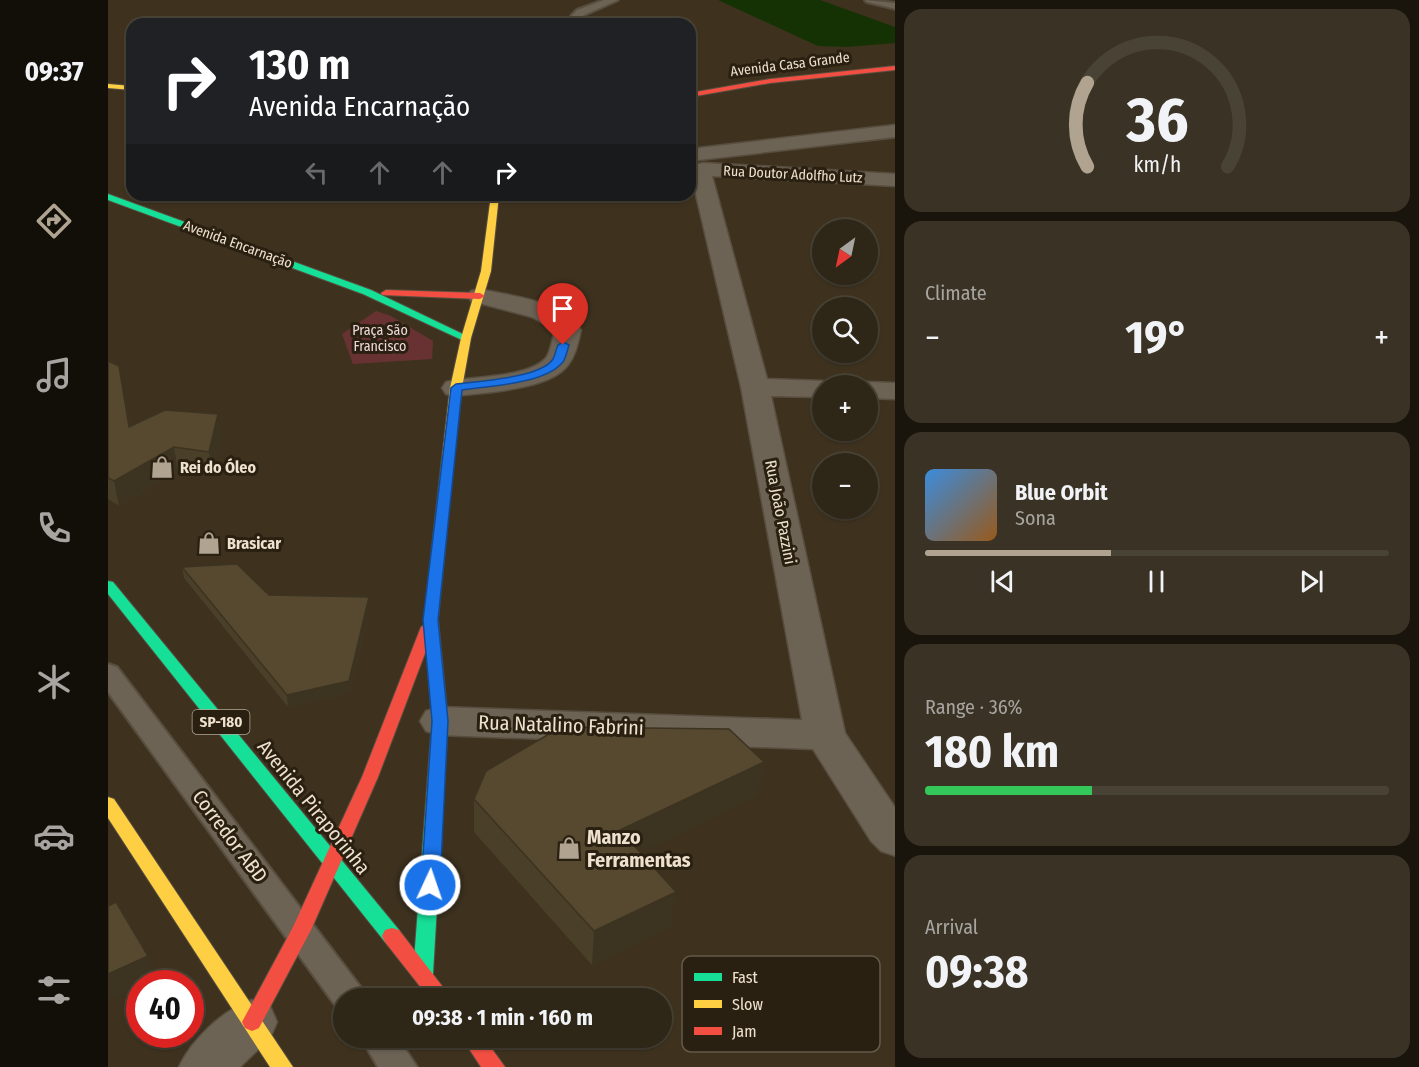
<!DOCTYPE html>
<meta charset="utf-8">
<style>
:root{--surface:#2e2617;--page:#3a3224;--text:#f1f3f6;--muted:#a7a5a1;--line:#494336;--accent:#b0a490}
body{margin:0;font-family:"Fira Sans Condensed",sans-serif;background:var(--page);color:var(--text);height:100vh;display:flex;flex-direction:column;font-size:22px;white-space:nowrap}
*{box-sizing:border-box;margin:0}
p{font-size:20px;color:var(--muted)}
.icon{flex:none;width:33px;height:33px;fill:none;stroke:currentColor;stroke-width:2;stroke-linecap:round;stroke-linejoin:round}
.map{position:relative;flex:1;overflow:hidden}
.drawer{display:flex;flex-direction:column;gap:9px;padding:9px;background:#19150d;width:524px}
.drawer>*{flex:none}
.guide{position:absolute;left:18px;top:18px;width:570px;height:183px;border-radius:18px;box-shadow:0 2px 4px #0004,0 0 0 2px var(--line);background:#202124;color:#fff;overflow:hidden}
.needle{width:39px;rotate:213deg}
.controls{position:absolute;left:704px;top:219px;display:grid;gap:12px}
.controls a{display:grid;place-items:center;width:66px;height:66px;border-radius:50%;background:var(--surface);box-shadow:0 2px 4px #0004,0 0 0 2px var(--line);font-size:30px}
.speed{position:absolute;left:18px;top:970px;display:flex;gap:12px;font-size:30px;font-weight:700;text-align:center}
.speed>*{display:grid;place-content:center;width:78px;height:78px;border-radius:50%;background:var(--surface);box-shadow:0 2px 4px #0004,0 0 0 2px var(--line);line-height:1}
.speed .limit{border:9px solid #d22;background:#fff;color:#111}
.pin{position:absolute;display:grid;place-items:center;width:51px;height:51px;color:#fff;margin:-62px -26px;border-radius:50% 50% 50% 0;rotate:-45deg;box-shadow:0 0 6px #0007}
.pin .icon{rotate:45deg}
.me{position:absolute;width:66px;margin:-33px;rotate:3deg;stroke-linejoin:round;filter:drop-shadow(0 0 4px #0008)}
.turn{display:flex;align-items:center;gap:21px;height:126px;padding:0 24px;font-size:27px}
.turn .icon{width:78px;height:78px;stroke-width:2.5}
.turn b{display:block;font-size:42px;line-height:51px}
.lanes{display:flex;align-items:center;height:57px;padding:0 24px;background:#0003;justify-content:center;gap:30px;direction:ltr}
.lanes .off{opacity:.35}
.big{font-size:45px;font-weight:700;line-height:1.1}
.drawer .tile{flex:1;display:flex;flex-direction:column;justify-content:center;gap:9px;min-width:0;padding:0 21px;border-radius:18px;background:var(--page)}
.drawer .dial{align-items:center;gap:0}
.dial svg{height:156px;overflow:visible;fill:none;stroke:var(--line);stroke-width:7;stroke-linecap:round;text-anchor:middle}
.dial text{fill:var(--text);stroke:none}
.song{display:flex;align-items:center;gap:18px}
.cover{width:72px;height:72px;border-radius:9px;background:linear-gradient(135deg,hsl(210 70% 55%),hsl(30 70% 35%))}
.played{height:6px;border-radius:3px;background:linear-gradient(90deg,var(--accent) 40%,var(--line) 40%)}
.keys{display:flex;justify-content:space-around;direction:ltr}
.heat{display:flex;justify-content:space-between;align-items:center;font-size:33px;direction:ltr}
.charge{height:9px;border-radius:4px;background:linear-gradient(90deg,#34c759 36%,var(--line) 0)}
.trip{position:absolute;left:225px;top:988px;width:339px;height:60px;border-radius:30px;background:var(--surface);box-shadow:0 2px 4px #0004,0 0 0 2px var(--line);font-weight:700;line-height:60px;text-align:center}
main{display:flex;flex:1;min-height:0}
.tabs{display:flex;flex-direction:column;width:108px;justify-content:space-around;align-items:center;background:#120f09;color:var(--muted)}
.tabs .icon{width:42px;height:42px}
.tabs .on{color:var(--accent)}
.tabs b{font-size:27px;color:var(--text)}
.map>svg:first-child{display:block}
.green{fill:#683233}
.water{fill:#153204}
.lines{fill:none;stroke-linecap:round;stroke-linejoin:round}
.lane-casing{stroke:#584e3f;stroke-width:4}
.street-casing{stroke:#584e3f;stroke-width:3}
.fast-casing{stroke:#584e3f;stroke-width:2}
.slow-casing{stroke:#584e3f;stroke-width:2}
.jam-casing{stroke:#584e3f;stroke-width:2}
.lane{fill:#6c6355;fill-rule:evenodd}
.street{fill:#6c6355;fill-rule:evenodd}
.fast{fill:#16e098;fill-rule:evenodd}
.slow{fill:#ffcf43;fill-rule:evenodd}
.jam{fill:#f24e42;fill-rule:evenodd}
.wall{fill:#4a3f28}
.shaded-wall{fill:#3c3321}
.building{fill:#56492f;stroke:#3c3321;stroke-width:1.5}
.route{fill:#1a73e8;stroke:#114b97;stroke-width:1.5}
.labels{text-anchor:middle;stroke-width:6;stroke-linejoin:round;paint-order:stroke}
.far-street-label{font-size:14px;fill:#eee1cd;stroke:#292011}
.far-park-label{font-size:14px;fill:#f1d8d8;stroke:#292011}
.shield{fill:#292011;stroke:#b3a795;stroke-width:1.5}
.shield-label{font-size:15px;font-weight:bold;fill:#eee1cd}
.poi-label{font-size:16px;font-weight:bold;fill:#eee1cd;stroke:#292011;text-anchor:start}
.street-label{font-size:16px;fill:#eee1cd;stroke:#292011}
.near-street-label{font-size:20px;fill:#eee1cd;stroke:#292011}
.near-poi-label{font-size:20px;font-weight:bold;fill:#eee1cd;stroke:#292011;text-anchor:start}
.key{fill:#292011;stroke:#645a49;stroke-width:1.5}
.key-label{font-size:16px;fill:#eee1cd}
</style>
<main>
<nav class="tabs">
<b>09:37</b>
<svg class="icon on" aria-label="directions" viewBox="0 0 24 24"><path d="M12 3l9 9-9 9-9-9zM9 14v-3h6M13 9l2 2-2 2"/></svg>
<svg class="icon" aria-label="music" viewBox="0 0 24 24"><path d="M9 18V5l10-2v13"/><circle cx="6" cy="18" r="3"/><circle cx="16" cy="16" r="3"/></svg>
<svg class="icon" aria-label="phone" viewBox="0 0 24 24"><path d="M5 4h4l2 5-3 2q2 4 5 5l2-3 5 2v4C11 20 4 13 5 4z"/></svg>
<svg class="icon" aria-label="climate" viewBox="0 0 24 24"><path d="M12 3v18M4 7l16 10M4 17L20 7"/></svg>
<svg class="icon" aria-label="car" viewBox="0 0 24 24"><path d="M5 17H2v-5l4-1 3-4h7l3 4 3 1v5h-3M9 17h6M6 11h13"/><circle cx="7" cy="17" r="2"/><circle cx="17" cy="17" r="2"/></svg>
<svg class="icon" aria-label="filters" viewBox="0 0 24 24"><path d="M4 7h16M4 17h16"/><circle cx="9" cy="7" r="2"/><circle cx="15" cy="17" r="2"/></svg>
</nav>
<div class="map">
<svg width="788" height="1067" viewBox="0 0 788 1067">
<rect width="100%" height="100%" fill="#3e321f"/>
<path class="green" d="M268 311 283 316 325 341 324 359 245 364 234 334Z"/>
<path class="water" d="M610 0H712L787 27V43L739 47 710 46Z"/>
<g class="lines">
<g class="lane-casing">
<path id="lane" d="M496 0H510L474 16 483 24H472L463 16 469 10Z
M757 0 788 3V9L759 2Z
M0 664 9 667 254 989 259 999H236V1011L230 1009 0 692Z
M253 1038H290L309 1067H270Z"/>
</g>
<g class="street-casing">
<path id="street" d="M788 125V137L582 161V149Z
M596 163 788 174V186L604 176 659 379 714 381 726 386H714V397L663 396 737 733 788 809V856L773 851 763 841 705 749 332 735 318 731 312 721 318 711 332 707 694 720 633 387 582 169 585 165Z
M372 289C405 297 452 299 473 330 470 342 468 355 460 365 441 390 378 392 348 396L338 394 334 388 338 382C363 376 421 378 438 358 443 351 444 339 447 331L444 328 424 317 363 301 360 296 363 291Z
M759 382 788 383V399L759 398V386H748Z
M144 1000 162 1006 169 1022 162 1038 132 1067H71C84 1039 115 1010 144 1000Z"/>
</g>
<g class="fast-casing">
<path id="fast" d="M0 194 263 290 363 338 358 341 354 340 255 294 0 200Z
M340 454 346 458 330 619 340 721 325 974 322 980 315 983 308 980 305 974 324 721 316 619 334 458Z
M0 581 5 582 291 930 294 936 291 942 284 944 277 942 0 594Z"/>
</g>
<g class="slow-casing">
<path id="slow" d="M0 84 24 86V90L0 88Z
M383 195H391L383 271 363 338 354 388 346 458 340 462 334 458 342 388 353 338 373 271Z
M0 797 6 799 185 1067H162L0 818Z"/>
</g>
<g class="jam-casing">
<path id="jam" d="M788 66V70L662 83 582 97V93L662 79Z
M278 290 372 293 377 296 372 299 274 295 273 293Z
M320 622 327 627 270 777 203 930 151 1028 144 1031 137 1028 134 1022 185 927 254 777 313 627Z
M284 928 291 930 344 999H322L277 942 274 936 277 930Z
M354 1038H376L397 1067H373Z"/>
</g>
<use href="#lane" class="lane"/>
<use href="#street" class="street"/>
<use href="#fast" class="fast"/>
<use href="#slow" class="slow"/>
<use href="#jam" class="jam"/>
</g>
<path class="wall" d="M0 361 15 388 22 426 114 438 105 476 70 471 11 506 0 499Z
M74 567 161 595 261 597V609L242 693 180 707 76 578Z
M650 795 532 852 564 925 484 965 366 832V799Z"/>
<path class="shaded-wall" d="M11 366 15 388 26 450 21 427Z
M110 414 114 438 105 476 101 452Z
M66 447 70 471 11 506 6 481Z
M261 597V609L242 693 180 707 179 695Z
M656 762 650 795 510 863 512 830Z
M568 892 564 925 484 965 486 931Z
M40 956 46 980 37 984H32V987L0 1001V974Z"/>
<path class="building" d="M0 361 11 366 21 427 57 410 110 414 101 452 66 447 6 481 0 478Z
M129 564 161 595 261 597 241 681 179 695 74 567Z
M453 727 621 729 656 762 512 830 568 892 486 931 366 799 378 771Z
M8 902 40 956 0 974V906Z"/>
<path class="route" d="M455 342 461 345C459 351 458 359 454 363 436 384 380 386 354 390L330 620 340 721 332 885 329 890 322 892 316 890 313 885 324 721 315 620 343 388 348 384C370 381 433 378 445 359 447 356 448 349 450 345Z"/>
<defs>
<g id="shop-bare" transform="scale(1.8)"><path d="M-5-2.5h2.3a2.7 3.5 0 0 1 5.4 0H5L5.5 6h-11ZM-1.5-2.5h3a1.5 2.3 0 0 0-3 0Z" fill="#b0a490" stroke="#292011" stroke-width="2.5" paint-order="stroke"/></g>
</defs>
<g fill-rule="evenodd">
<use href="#shop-bare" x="54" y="467"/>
<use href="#shop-bare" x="101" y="543"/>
<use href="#shop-bare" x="461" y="848"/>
</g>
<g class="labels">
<g class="far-street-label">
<text transform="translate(682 64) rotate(-7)" y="5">Avenida Casa Grande</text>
<text transform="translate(685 174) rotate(3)" y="5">Rua Doutor Adolfho Lutz</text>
<text transform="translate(130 244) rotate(20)" y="5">Avenida Encarnação</text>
</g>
<g class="far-park-label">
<text x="272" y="335">Praça São<tspan x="272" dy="16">Francisco</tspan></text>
</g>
<rect class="shield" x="84.5" y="710" width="57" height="24" rx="4.5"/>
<g class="shield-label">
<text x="113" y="727">SP-180</text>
</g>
<g class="poi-label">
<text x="72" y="473">Rei do Óleo</text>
<text x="119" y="549">Brasicar</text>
</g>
<g class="street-label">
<text transform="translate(673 512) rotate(79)" y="6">Rua João Pazzini</text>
</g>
<g class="near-street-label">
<text transform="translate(453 725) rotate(2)" y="7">Rua Natalino Fabrini</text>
<text transform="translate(206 807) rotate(51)" y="7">Avenida Piraporinha</text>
<text transform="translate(122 836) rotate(53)" y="7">Corredor ABD</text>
</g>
<g class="near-poi-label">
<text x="479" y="844">Manzo<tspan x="479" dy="23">Ferramentas</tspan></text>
</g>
</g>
<rect x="574" y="956" width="198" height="96" rx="9" class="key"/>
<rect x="586" y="973" width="28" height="8" fill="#16e098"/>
<rect x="586" y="1000" width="28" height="8" fill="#ffcf43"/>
<rect x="586" y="1027" width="28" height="8" fill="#f24e42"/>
<g class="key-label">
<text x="624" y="983">Fast</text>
<text x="624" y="1010">Slow</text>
<text x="624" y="1037">Jam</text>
</g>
</svg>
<div class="controls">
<a><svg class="needle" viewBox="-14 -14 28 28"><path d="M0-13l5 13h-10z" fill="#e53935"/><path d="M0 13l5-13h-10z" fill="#a7a5a1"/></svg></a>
<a><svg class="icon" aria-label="search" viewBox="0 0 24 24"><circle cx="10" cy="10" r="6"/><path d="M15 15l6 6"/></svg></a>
<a>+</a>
<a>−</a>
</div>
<div class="speed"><div class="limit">40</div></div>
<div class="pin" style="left:455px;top:345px;background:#d93025"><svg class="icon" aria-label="arrive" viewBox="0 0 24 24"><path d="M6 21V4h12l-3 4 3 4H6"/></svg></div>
<svg class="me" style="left:322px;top:885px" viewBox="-20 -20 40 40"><circle r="17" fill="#1a73e8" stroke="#fff" stroke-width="3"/><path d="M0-11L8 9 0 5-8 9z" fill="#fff"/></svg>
<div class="trip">09:38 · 1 min · 160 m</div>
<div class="guide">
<div class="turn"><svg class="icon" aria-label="right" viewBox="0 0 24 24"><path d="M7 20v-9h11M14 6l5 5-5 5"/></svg><div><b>130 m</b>Avenida Encarnação</div></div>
<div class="lanes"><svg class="icon off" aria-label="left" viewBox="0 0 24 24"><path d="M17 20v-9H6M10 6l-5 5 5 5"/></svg><svg class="icon off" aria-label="ahead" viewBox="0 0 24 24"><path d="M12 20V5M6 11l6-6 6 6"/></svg><svg class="icon off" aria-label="ahead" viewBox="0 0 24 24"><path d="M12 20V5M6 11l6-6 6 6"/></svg><svg class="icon" aria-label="right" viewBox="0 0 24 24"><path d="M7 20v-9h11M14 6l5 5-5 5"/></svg></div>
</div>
</div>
<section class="drawer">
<div class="tile dial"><svg viewBox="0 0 100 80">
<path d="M14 69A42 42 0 1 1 86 69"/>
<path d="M14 69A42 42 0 0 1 14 26" stroke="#b0a490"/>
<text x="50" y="56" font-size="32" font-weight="700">36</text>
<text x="50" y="72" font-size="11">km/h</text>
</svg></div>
<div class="tile"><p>Climate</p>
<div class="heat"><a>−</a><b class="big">19°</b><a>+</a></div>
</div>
<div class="tile">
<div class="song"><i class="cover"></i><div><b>Blue Orbit</b><p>Sona</p></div></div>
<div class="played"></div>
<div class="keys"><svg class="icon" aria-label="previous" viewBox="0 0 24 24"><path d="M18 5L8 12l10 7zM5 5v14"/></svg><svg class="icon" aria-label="pause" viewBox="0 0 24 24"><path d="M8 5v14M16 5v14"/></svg><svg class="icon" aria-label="next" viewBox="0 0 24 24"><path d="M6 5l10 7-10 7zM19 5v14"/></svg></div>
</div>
<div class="tile"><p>Range · 36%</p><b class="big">180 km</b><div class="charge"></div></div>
<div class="tile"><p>Arrival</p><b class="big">09:38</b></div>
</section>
</main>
